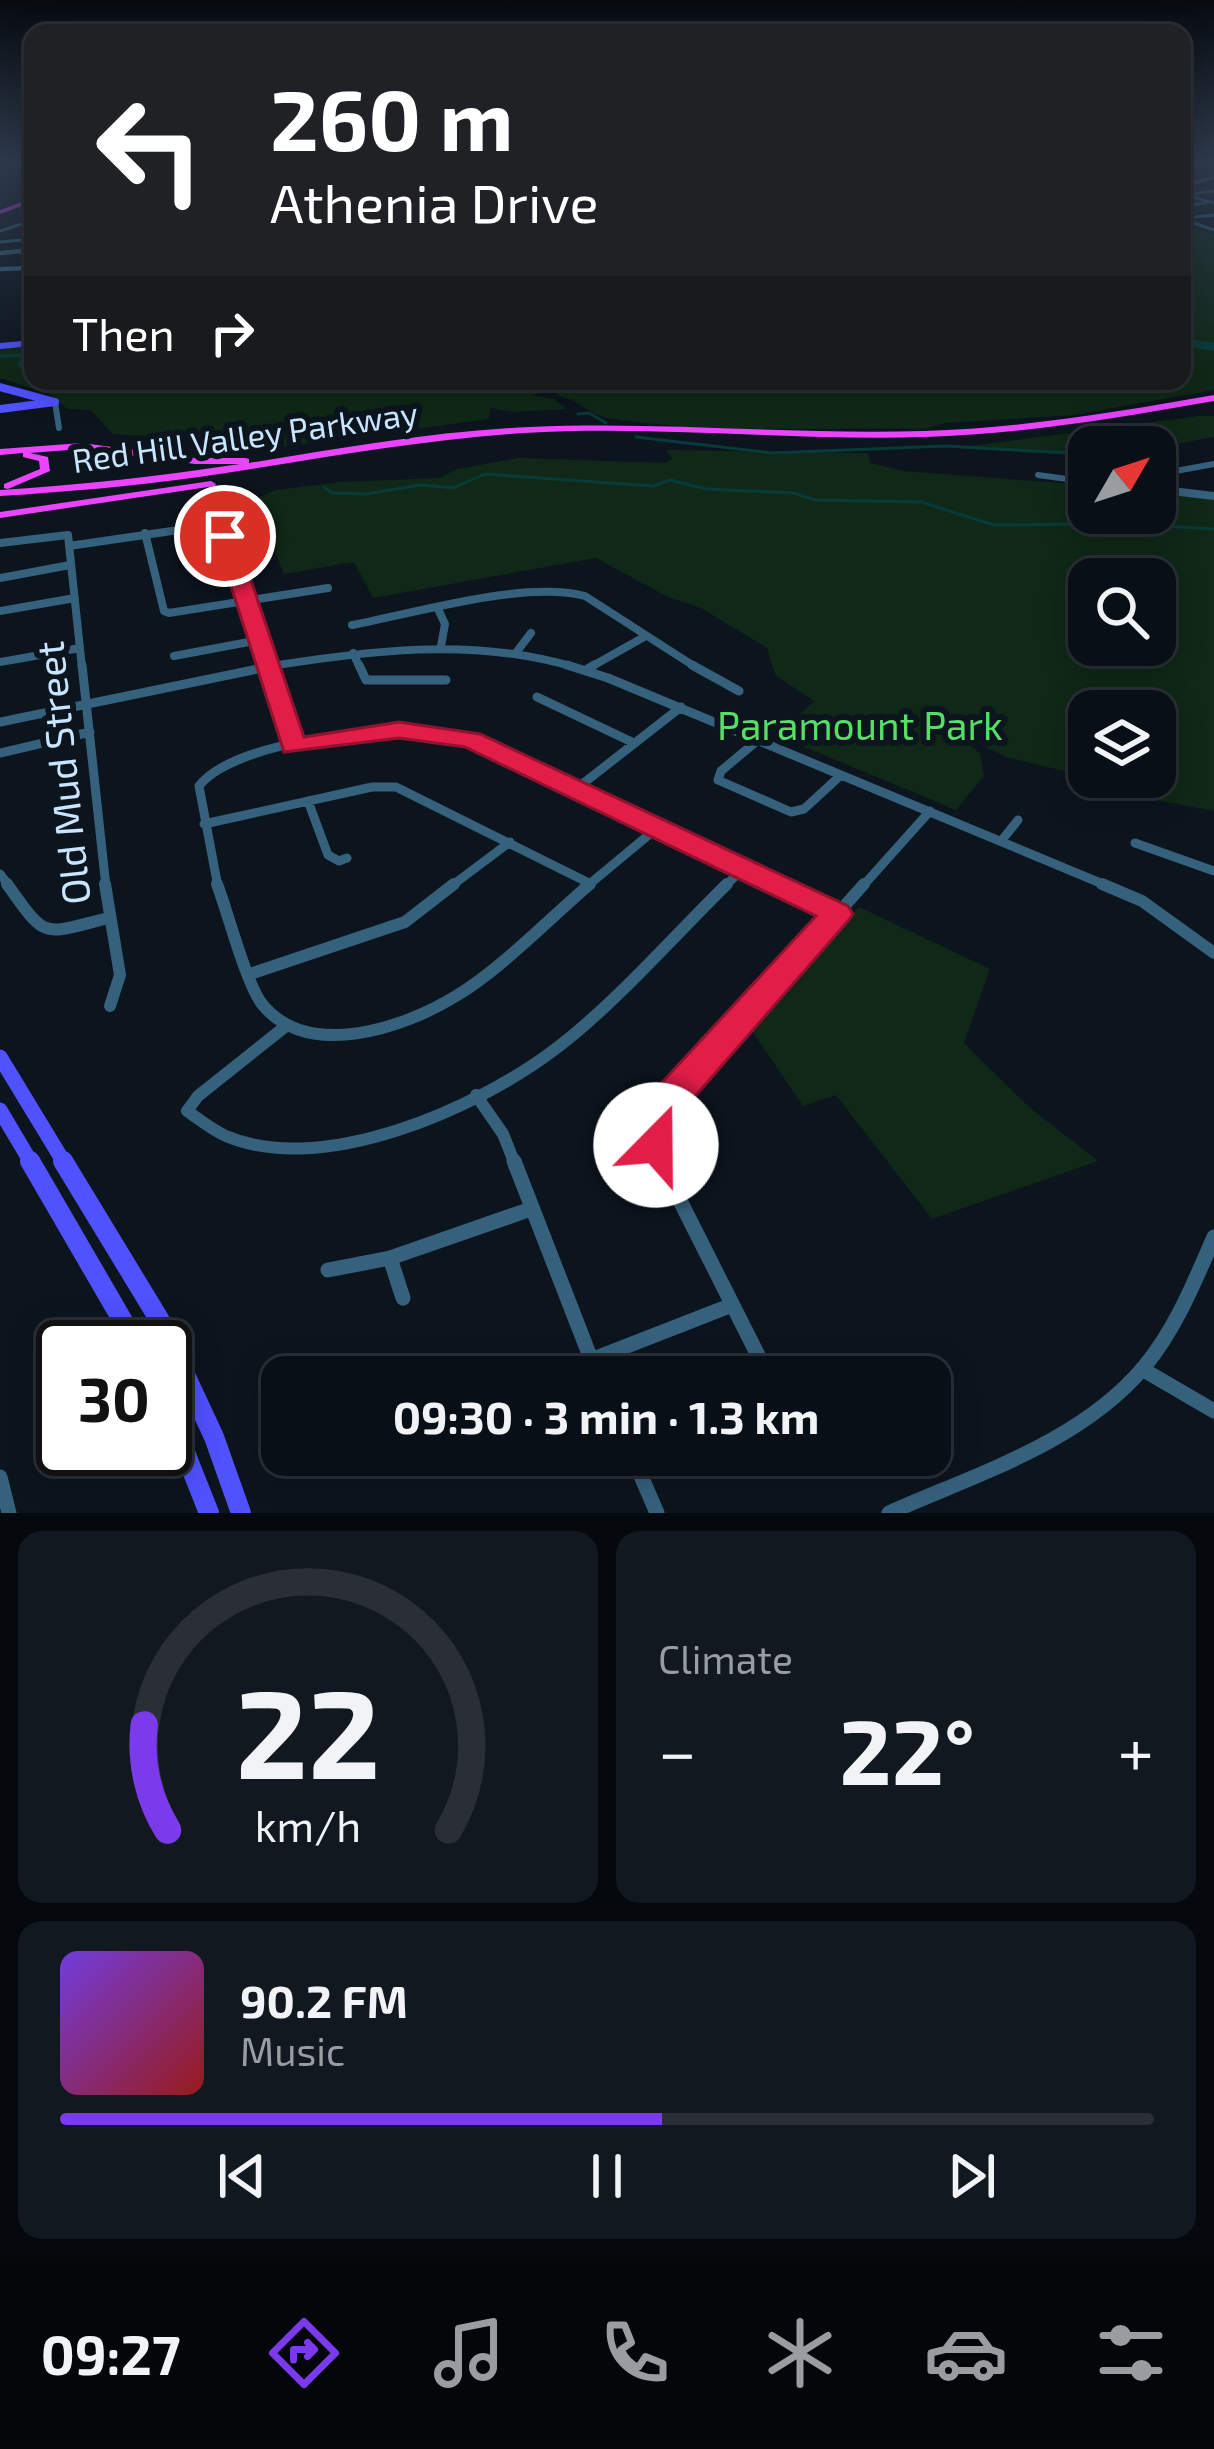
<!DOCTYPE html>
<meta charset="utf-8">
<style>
:root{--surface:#090f16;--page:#12181f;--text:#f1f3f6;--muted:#999ca1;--line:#292f35;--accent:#7c3aed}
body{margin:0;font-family:"Exo 2",sans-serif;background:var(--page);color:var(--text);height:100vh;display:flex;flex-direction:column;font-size:45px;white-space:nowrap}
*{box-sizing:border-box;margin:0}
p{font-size:39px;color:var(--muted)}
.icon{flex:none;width:66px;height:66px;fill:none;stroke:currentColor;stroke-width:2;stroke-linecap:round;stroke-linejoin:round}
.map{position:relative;height:1513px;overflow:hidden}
.side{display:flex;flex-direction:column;gap:18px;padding:18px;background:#05080c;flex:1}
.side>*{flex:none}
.banner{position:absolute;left:24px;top:24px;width:1167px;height:366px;border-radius:24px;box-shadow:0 6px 30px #0003,0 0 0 3px var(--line);background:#202124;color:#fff;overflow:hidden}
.needle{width:78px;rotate:51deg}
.buttons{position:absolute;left:1068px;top:426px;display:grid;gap:24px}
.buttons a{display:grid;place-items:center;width:108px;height:108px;border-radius:24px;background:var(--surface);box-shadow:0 6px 30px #0003,0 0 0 3px var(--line);font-size:60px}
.speed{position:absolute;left:36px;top:1320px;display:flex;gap:24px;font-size:60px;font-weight:700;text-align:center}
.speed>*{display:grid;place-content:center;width:156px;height:156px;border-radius:50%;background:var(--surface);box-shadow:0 6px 30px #0003,0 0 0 3px var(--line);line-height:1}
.speed .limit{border:6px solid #111;border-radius:18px;background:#fff;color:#111}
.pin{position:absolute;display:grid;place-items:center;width:102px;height:102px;color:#fff;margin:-51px;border:6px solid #fff;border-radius:50%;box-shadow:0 3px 12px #0007}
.me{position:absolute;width:132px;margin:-66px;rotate:22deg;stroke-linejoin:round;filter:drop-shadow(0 0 9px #0008)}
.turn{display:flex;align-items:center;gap:42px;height:252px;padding:0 48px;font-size:54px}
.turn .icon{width:156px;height:156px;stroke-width:2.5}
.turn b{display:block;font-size:84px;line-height:102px}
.then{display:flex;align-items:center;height:114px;padding:0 48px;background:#0003;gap:24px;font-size:45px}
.big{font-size:90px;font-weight:700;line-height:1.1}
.side .tile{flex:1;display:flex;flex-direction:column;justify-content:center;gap:18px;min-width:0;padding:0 42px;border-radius:24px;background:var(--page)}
.side .dial{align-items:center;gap:0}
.dial svg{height:312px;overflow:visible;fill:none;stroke:var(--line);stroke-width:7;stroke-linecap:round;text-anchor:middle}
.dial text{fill:var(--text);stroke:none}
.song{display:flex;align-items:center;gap:36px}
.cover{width:144px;height:144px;border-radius:18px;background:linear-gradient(135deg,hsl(260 70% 55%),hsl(0 70% 35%))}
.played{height:12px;border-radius:6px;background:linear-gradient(90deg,var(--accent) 55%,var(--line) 55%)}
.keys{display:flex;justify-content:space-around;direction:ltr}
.heat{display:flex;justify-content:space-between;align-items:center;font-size:66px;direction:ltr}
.side .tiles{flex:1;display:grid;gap:18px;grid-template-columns:1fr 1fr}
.tile:last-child{grid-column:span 2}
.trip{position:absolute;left:261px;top:1356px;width:690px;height:120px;border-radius:24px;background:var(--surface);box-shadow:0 6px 30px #0003,0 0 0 3px var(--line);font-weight:700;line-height:120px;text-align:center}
.tab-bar{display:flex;height:192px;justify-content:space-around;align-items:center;background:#040609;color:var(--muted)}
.tab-bar .icon{width:84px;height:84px}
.tab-bar .active{color:var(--accent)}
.tab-bar b{font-size:54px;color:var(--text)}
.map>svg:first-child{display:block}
.green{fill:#0f2817;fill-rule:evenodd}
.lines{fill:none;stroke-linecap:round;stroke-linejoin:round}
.stream{stroke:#083a3a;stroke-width:3}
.river{stroke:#083a3a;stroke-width:8}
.minor-far6{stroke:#36617d;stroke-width:3}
.minor-far5{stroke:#36617d;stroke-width:4.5}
.minor-far4{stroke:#36617d;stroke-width:6}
.minor-far3{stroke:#36617d;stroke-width:8}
.minor-far2{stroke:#36617d;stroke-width:9}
.minor-far1{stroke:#36617d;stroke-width:12}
.minor{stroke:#36617d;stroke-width:15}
.major-far3{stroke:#5051ff;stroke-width:6}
.major-far2{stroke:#5051ff;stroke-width:8}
.major-far1{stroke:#5051ff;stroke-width:15}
.major{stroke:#5051ff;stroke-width:20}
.highway{fill:#ea44ff;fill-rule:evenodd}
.route{fill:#e11d48;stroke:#92132f;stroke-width:3}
.labels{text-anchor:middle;stroke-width:12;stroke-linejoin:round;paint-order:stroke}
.far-street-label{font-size:33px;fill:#c9e5ff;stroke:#0c141e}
.park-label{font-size:39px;fill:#55df65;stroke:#0c141e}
.street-label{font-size:39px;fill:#c9e5ff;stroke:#0c141e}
</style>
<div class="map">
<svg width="1214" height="1513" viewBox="0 0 1214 1513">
<rect width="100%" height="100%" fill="#0c141e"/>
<path class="green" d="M1182 223 1214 234V390L1074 415 945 423 924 429C827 427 703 434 608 418 590 415 578 399 558 396L555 389 532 395 554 399 567 409 514 412 490 408 489 419 287 446 112 434 91 410 67 409 50 394 0 378V348H33V381H1182Z
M1199 416H1214V437L1155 448 1089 447V456L955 448Z
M666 450 868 453 870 463 904 471 1089 485V513H1155V492L1214 498V811L1140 797 1105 781 1006 757 943 725 980 753 984 776 956 810 778 736 814 701 775 675 767 648 701 608 668 597 596 558 373 598 354 562 284 574 271 543 237 548 231 510 276 490 340 482 439 478 457 469 518 458 666 463 672 458ZM1089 579H1155V645H1089ZM1089 711H1155V777H1089Z
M859 907 990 969 964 1043 1029 1107 1098 1161 932 1219 836 1095 803 1106 752 1031Z"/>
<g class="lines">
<path class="stream" d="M0 356 25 355 19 365 33 373
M578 414 589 413 606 423
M636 437 772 453 945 446 1089 454
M324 487 332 493 365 494 421 485 453 488 485 474 653 486 670 480 706 489 794 493 815 500 921 502 994 525 1089 524
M1111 523 1214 529"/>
<path class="river" d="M1182 342 1214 347"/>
<path class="minor-far6" d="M1182 187 1214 177
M1182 194 1214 203
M1190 194 1214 191
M1182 206 1206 203
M1184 218 1214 215
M1182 219 1214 230
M0 231 33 220
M0 242 23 240"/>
<path class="minor-far5" d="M0 253 33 250
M0 269 33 268
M33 289 25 292 33 305"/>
<path class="minor-far4" d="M55 402 59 428
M1038 475 1089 482
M1155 489 1205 495
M1168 490 1165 473 1214 464"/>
<path class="minor-far3" d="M1180 492 1214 496
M145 533 164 611 169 613 328 588
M0 543 68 535 82 668
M69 546 220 524 267 668
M0 578 70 565
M438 609 445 624 441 646
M0 611 75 598
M352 625C416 613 524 580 585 596L697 668
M353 653 360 668
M515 654 531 633
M174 656 259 640
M0 662 80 648
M259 668C364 651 473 636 577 668
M589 668 644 637"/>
<path class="minor-far2" d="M82 665 106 887
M266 665 293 747
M359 665 366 680H446
M567 665 608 678 1110 887
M692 665 739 691
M586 670 594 665
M537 697 634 743
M0 722 277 665
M758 740 721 771 718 780 791 812 804 809 841 775
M0 753 90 732
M576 789 681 707
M308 801 328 855 339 861 347 858
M204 824 372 787H396L591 884
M1002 840 1018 820
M1135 843 1214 871
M0 874 10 887
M218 887 199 786C231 744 372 726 424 731 446 733 467 739 488 747L782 887
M450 887 510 842
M586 887 657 828
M724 887 743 869
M862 887 930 811"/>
<path class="minor-far1" d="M7 884C48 942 42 934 109 918
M105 884 120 975 110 1006
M217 884C228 913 246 983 262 1004 308 1061 404 1028 456 996 500 970 550 918 590 884
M776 884 837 914
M1102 884 1142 901 1214 953
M250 974 405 922 454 884
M286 1026 198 1096 187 1111C199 1119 212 1130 226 1136 322 1177 476 1109 554 1050 613 1006 673 937 727 884
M476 1095 503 1134 515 1164
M661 1164 655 1132 660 1113 864 884"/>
<path class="minor" d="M514 1161 598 1377
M660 1161 769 1377
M390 1258 403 1298
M328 1270 390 1258 531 1209
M591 1360 732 1305
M1142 1369 1214 1411
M830 1377 858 1364
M632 1455 657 1513
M0 1477 9 1513
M889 1513C976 1474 1080 1443 1144 1367 1175 1330 1195 1281 1214 1237"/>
<path class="major-far3" d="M0 346 33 343"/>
<path class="major-far2" d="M0 387 55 402
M0 409 55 402"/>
<path class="major-far1" d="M0 1057 65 1164
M0 1110 32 1164"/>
<path class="major" d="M30 1161 138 1347
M63 1161 159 1319 214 1437 241 1513
M165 1402 209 1513"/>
<path class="highway" d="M33 198V202L0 214V210Z
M1214 395V401C1118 418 1022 434 925 437 791 441 658 425 524 433 415 440 307 461 199 477 133 486 67 492 0 496V490C81 485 160 476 240 464H195L82 449 30 453 48 457 50 471 8 489 4 488V484L40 469 39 461 23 457V453L0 455V449L82 443 195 458H245L249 459V463C342 448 436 431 530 427 661 421 792 435 924 431 1021 428 1118 412 1214 395Z
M211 481 216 484 215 486 0 518V512Z"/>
</g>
<linearGradient id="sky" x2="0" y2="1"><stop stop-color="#070b10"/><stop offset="0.43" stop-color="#2e3a4c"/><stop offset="1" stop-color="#2e3a4c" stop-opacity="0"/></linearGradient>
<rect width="1214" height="374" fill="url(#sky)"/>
<path class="route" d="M225 529 236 536 304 737 399 722 480 734 848 906 853 914 848 921 683 1110 670 1157 656 1161 642 1157 636 1132 654 1091 816 916 465 747 399 738 284 752 215 536Z"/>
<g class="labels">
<g class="far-street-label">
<text transform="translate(245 437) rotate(-8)" y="12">Red Hill Valley Parkway</text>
</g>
<g class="park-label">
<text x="860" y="740">Paramount Park</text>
</g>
<g class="street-label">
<text transform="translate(63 773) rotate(-96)" y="14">Old Mud Street</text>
</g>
</g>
</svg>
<div class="buttons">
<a><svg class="needle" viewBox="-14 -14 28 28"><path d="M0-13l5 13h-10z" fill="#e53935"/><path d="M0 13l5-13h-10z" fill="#999ca1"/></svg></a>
<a><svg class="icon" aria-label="search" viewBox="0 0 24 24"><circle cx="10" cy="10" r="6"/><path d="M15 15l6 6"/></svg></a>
<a><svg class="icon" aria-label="layers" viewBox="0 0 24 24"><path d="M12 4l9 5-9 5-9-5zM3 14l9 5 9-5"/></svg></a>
</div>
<div class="speed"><div class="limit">30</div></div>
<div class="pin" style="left:225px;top:536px;background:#d93025"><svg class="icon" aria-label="arrive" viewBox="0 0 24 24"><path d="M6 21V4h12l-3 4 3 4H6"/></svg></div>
<svg class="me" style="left:656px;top:1145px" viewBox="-20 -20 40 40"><circle r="19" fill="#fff"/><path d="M0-13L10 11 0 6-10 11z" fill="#e11d48"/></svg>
<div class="trip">09:30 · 3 min · 1.3 km</div>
<div class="banner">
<div class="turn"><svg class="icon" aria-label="left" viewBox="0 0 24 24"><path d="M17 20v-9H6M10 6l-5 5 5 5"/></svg><div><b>260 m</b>Athenia Drive</div></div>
<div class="then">Then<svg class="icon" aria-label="right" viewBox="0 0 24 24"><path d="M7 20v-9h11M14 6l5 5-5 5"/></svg></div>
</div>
</div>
<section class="side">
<div class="tiles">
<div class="tile dial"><svg viewBox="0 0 100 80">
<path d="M14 69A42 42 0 1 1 86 69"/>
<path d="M14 69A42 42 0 0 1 8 42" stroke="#7c3aed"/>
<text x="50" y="56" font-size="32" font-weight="700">22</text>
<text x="50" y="72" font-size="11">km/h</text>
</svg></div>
<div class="tile"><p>Climate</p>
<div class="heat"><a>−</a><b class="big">22°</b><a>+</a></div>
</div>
<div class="tile">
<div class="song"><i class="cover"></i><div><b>90.2 FM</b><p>Music</p></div></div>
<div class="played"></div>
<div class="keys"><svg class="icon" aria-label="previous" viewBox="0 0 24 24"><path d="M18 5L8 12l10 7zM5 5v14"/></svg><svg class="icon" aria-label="pause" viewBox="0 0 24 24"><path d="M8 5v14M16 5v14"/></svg><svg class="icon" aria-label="next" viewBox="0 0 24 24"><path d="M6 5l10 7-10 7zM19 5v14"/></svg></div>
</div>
</div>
</section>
<nav class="tab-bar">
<b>09:27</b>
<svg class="icon active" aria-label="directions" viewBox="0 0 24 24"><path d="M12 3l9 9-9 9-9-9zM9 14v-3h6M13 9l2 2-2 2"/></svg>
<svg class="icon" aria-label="music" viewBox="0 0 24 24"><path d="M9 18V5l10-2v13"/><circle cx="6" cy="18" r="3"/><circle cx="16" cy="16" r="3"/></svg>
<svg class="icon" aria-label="phone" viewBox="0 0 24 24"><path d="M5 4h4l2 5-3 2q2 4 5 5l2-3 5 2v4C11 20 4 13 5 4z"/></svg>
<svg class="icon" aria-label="climate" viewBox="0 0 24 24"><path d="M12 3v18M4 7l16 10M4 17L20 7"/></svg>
<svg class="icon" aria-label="car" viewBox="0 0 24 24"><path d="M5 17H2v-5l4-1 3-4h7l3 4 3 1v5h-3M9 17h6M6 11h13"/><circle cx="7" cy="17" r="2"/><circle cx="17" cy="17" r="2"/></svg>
<svg class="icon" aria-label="filters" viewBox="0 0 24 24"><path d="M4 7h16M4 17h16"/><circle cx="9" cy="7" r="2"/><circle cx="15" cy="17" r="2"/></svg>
</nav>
